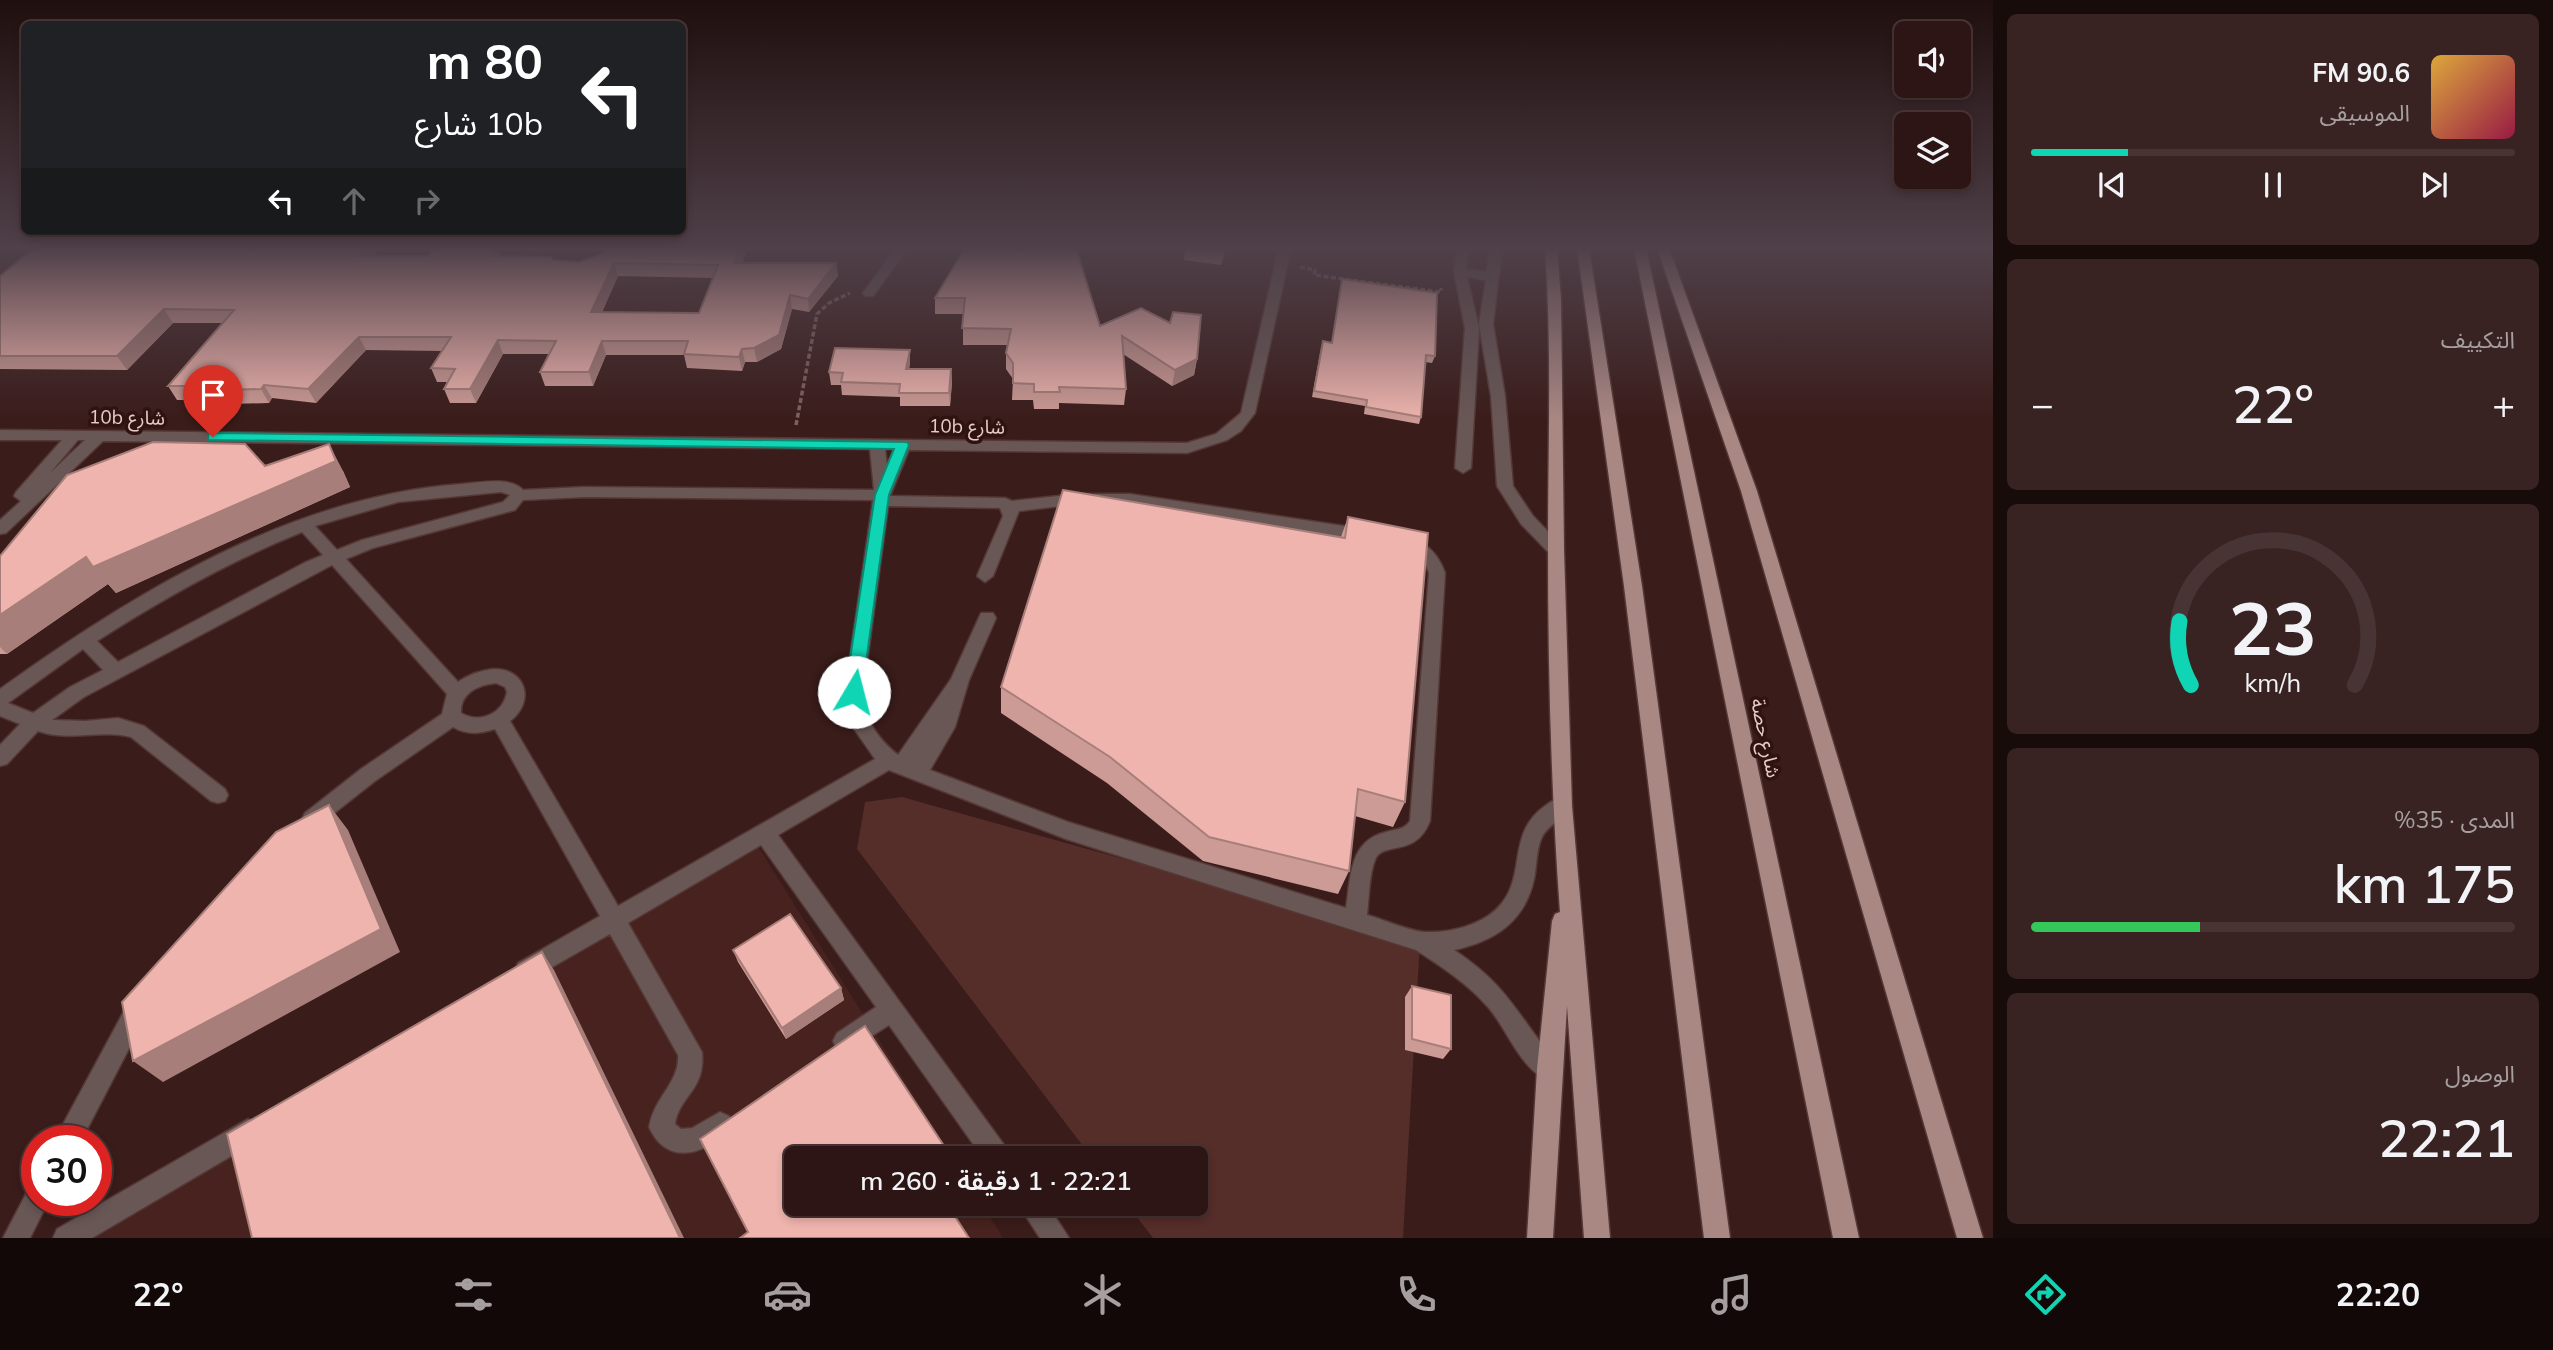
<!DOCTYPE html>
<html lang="ar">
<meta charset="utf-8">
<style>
:root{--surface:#2c1514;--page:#382222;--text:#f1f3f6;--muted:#a69fa0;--line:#483434;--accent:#0fd5b4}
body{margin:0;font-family:Mulish,"Noto Sans Arabic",sans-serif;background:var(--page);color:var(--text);direction:rtl;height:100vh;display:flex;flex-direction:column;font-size:26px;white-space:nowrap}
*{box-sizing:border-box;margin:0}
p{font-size:23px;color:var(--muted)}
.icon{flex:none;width:38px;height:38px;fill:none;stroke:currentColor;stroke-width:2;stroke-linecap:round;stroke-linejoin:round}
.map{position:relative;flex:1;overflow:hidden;direction:ltr}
.details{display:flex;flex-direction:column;gap:14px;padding:14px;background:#180c0b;width:560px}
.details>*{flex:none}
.guide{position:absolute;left:21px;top:21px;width:665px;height:214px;border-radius:10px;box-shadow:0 4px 10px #0003,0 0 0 2px var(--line);direction:rtl;background:#202124;color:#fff;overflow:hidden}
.tools{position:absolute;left:1894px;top:21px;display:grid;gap:14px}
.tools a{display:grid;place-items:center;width:77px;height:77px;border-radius:10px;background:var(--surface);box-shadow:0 4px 10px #0003,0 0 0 2px var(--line);font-size:35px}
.speed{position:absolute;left:21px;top:1125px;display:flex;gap:14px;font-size:35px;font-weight:700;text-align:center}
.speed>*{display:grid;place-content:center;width:91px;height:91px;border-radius:50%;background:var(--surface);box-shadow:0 4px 10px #0003,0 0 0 2px var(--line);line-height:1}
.speed .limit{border:10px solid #d22;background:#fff;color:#111}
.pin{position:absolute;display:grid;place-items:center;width:60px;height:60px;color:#fff;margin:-72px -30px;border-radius:50% 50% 50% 0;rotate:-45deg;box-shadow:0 0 7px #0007}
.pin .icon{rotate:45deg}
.me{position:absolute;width:77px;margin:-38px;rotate:8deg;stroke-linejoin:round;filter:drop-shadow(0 0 5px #0008)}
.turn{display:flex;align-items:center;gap:24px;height:147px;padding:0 28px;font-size:32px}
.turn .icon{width:91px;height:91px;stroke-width:2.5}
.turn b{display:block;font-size:49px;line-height:60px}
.lanes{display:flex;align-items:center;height:66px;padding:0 28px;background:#0003;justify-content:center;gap:35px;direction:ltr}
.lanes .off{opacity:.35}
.big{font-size:52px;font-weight:600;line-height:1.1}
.details .widget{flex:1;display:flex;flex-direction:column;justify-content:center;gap:10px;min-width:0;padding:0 24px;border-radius:10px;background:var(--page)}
.details .dial{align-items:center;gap:0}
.dial svg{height:182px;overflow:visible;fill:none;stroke:var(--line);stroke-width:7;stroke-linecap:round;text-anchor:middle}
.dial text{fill:var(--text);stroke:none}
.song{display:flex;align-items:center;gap:21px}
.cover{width:84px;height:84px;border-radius:10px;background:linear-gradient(135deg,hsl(40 70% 55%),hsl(340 70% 35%))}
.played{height:7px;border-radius:4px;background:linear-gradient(90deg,var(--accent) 20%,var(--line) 20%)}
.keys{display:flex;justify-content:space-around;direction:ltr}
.heat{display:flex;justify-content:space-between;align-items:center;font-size:38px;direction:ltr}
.charge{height:10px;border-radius:5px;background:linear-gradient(90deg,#34c759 35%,var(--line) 0)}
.trip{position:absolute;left:784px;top:1146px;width:424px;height:70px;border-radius:10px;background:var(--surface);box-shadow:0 4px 10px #0003,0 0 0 2px var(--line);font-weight:600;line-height:70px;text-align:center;direction:rtl}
.dock{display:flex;height:112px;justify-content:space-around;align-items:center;background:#120808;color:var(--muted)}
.dock .icon{width:49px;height:49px}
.dock .selected{color:var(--accent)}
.dock b{font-size:32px;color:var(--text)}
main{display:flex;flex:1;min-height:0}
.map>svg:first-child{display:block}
.built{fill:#47221e}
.green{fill:#552d29}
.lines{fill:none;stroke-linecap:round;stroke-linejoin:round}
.minor-casing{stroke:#553836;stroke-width:3}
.major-casing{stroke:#553836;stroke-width:3}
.path{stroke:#7c625f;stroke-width:3.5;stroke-dasharray:5 2.5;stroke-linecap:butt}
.minor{fill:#685755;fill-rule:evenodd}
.major{fill:#a98884;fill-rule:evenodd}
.wall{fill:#cd9b95;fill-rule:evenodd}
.shaded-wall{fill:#a77e79}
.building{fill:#eeb4ad;stroke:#a77e79;stroke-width:2;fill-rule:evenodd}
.route{fill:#0fd5b4;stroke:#0a8a75;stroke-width:2}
.labels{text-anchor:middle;stroke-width:7;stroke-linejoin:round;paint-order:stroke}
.street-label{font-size:19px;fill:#e2cdca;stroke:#301310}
</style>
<main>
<section class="details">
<div class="widget">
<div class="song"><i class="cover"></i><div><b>90.6 FM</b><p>الموسيقى</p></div></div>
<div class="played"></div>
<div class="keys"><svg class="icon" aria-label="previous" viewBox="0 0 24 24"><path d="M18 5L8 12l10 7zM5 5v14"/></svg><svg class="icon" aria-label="pause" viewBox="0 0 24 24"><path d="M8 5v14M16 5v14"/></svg><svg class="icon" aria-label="next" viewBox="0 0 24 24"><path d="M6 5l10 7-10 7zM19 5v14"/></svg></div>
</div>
<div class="widget"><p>التكييف</p>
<div class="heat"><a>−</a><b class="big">22°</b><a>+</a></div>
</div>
<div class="widget dial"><svg viewBox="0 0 100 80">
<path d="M14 69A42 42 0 1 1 86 69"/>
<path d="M14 69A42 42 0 0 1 9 41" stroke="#0fd5b4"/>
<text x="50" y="56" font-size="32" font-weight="700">23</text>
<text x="50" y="72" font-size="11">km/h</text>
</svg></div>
<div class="widget"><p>المدى · 35%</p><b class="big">175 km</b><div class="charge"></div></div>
<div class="widget"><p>الوصول</p><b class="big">22:21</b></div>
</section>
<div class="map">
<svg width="1993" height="1238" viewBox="0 0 1993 1238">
<rect width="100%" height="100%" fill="#3a1c1a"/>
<path class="built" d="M749 832 953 1158H796V1204H982L1003 1238H53Z"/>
<path class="green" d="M902 797 1420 942 1403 1238H1153L1127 1204H1195V1158H1092L857 849 865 802Z"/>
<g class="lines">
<g class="minor-casing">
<path id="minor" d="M896 248H908L873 296H865L863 293Z
M1279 248H1291L1255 413 1241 431 1227 440 1187 453 909 450 890 496 1005 498 1012 501 1077 494H1130L1364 529 1370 531 1372 535 1370 539 1364 541 1130 504H1077L1019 511 993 576 985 582 977 576 1003 516 1000 508 888 506 863 692C865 720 876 737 898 755L951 679 981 613H993L996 618 969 680 955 727 930 770 1068 822 1346 908C1351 876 1349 841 1386 832 1396 829 1404 830 1410 821L1429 573 1424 560 1397 542 1405 536C1426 542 1438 553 1445 573L1430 821C1415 859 1383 840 1375 860 1369 875 1369 898 1367 915 1385 920 1406 930 1424 932 1451 933 1485 925 1502 903 1526 873 1507 833 1545 806 1553 800 1559 796 1569 800L1572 806C1566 819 1549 823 1542 837 1536 849 1537 865 1534 879 1525 922 1494 941 1454 950 1499 980 1510 1001 1541 1043 1548 1052 1557 1058 1561 1069L1558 1078 1549 1081C1520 1069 1508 1030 1488 1007 1468 984 1442 967 1416 950L1066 839 889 770 778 835 1007 1149 1011 1158H983L889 1025 845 1053 837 1049 833 1041 837 1033 876 1007 761 845 628 923 702 1052C706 1090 679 1096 675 1124L681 1129 692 1128 720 1112 729 1116 733 1125C728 1136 719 1141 708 1146 683 1159 661 1154 649 1127 654 1097 680 1082 678 1055L610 934 526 982 518 979 515 971 518 963 600 916 495 729C479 734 467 735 453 727L375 781 319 825 312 828 305 825 302 819 305 813 361 769 442 714 447 694 332 565 84 697 52 720 85 721 118 718 144 726 225 789 228 795 225 801 218 803 211 801 131 737C101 729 68 742 38 731L7 764 0 766V745L20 724 0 716V689C135 592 292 496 462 484 478 483 511 476 523 490L584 487 874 490 870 449 103 441 6 533 0 534V520L21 501 14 496 16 492 62 440H0V430L1187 443 1216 434 1241 413ZM78 440H85L50 473ZM885 449H894L887 466ZM501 492 510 495 503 502 362 540 337 550 315 526 398 502ZM584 497 873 500 845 692 852 726 875 759 618 906 510 721C535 702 527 669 494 669 482 670 468 675 458 682L346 559 373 548 515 510 523 500ZM302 532 323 555 304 563 118 662 97 641C162 599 230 561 302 532ZM83 649 103 670 70 687 33 713 8 703ZM496 683 505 687 507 692C503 714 480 724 461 713 460 693 478 685 496 683Z
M1461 248H1473L1467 258 1466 269 1487 272 1490 248H1502L1493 324 1505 396 1513 486 1533 516 1562 546 1564 550 1562 554H1550L1521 524 1497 486 1491 396 1479 324 1486 280 1467 277 1479 328 1471 468 1463 473 1455 468 1465 328 1454 272 1455 258Z
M138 997 146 1000 150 1008 81 1141H54L130 1000Z
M248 1119 257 1123 261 1132 257 1141 92 1238H53L57 1229Z
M37 1186V1200H49L30 1238H3L28 1190Z
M1018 1204H1047L1069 1238H1040Z"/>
</g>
<g class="major-casing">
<path id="major" d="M1545 248H1557L1561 299 1564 550 1572 806 1610 1238H1584L1567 1006 1553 1238H1527L1537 1069 1552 921 1555 914 1560 912C1551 790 1548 668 1548 546 1548 447 1552 347 1545 248Z
M1577 248H1589L1642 586 1730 1238H1704L1624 586Z
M1634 248H1646L1859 1238H1833Z
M1657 248H1669L1757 491 1983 1238H1957L1741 491Z"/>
</g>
<path class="path" d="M1300 267 1315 270 1314 275 1441 292V288
M201 417 218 397
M796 425 817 314 829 303 850 293"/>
<use href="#minor" class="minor"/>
<use href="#major" class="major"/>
</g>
<path class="wall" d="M34 248H375L377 254 376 256H428L498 248 502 257 579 262 748 248 742 263H836L838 276 809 312 792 309 781 349 757 362H745L742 371 687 368 684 355H606L593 386H545L540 372 549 354H503L476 403H450L444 389 447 382H437L431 368 442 351 366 350 316 403 272 398 269 403 229 404 227 400H177L168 386 222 323H173L127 370 0 369V276ZM618 276 713 278 699 313 602 312Z
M965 248 1100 326 1197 359 1194 375 1172 386 1123 354 1126 389 1124 405 1059 403V409H1034L1033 400H1012L1013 379 1006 369V353L1008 345H963V314H935V298Z
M1185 248H1226L1221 265 1184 260Z
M1342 279 1435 356 1432 363 1425 362 1421 417 1419 424 1364 414 1365 406 1312 397 1321 348 1332 343Z
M910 363 909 369H951L952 382 950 406H900V397L842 395 841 385H831L829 372Z
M265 466 343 471 350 487 116 593 108 584 7 654H0V556Z
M1348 517 1405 802 1393 827 1355 816 1349 871 1338 894 1203 861 1107 783 1001 713V687L1341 537Z
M733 950 841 988 844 1000 786 1039 738 962Z
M1412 986 1451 1049 1443 1059 1405 1050V997Z"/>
<path class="shaded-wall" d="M366 248H375L377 254 365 269 359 256Z
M496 248H498L502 258 491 256Z
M740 248H748L737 277 734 263Z
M614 263 618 276 596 326 591 312Z
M836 263 838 276 809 312 808 299Z
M790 295 792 309 781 349 757 362 754 348Z
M164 309 173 323 127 370 117 356Z
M359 337 366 350 316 403 308 389Z
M498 340 503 354 476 403 470 389Z
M602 341 606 355 593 386 589 372Z
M742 349 745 362 742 371 739 357Z
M910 350V363L907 381 906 369Z
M1197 359 1194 375 1172 386 1175 370Z
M951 369 952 382 950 406 949 393Z
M264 385 272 398 269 403 261 389Z
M329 444 343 471 350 487 116 593 108 584 7 654 0 647V615L86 557Z
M329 805 348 830 400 952 163 1082 133 1061Z
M542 952 554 970 684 1238H680Z
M841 988 844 1000 786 1039 782 1028Z"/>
<path class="building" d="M34 248H366L359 256H428L434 248H496L491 256 551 257 553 260 579 262 602 254 605 248H740L734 263H836L808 299 790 295 779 335 754 348 742 349 739 357 684 354 688 341H602L589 372H540L556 341 498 340 470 389H444L455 369 431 368 451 337H359L308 389 264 385 261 389 221 390 224 386H168L234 310 164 309 117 356H0V276ZM614 263 718 265 699 313 591 312Z
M965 248H1076L1100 326 1141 308 1170 323 1173 312 1201 315 1197 359 1175 370 1122 336 1126 389 1059 387 1060 392H1034V384L1013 383V363L1006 353 1011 329 962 328 965 298H935Z
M1342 279 1437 293 1435 356 1426 355 1421 417 1366 407 1367 400 1314 391 1323 341 1332 343Z
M835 348 910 350 906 369H951L949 393H899L900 384 841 382 843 373 829 372Z
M153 442 245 444 265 466 329 444 336 461 93 567 86 557 0 615V556L67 475Z
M1063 490 1345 538 1348 517 1428 533 1405 802 1358 789 1349 871 1209 837 1110 757 1001 687Z
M329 805 381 929 133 1061 122 1002 276 832Z
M790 914 841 988 782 1028 733 950Z
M542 952 680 1238H252L227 1134Z
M1412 986 1451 995V1049L1412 1039Z
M865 1026 952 1158H796V1204H947L969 1238H740L748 1232 700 1139Z"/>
<linearGradient id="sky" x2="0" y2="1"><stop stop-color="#200f0e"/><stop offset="0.59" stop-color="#4f4049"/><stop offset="1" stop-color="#4f4049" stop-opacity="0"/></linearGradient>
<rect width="1993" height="421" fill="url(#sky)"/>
<path class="route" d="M213 433 907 442 909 445 889 495 862 692 860 696H848L845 692 875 495 894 449 208 440V434Z"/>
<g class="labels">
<g class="street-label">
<text transform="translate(127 417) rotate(1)" y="7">10b شارع</text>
<text transform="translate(967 426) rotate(1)" y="7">10b شارع</text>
<text transform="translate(1766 738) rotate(78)" y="7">شارع حصة</text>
</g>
</g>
</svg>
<div class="tools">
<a><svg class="icon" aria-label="sound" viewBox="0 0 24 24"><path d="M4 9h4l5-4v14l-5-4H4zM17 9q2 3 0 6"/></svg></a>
<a><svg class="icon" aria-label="layers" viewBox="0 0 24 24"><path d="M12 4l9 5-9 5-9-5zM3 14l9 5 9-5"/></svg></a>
</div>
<div class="speed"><div class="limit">30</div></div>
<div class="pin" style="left:213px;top:437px;background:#d93025"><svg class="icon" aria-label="arrive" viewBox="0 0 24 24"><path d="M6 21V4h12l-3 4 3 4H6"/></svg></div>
<svg class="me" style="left:854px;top:692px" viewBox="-20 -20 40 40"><circle r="19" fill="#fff"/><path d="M0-13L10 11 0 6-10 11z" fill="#0fd5b4"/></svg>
<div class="trip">22:21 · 1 دقيقة · 260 m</div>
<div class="guide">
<div class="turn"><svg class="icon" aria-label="left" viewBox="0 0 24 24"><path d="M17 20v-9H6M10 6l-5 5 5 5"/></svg><div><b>80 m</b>10b شارع</div></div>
<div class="lanes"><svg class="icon" aria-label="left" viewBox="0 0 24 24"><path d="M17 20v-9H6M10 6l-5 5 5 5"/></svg><svg class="icon off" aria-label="ahead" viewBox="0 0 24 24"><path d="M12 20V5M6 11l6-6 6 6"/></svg><svg class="icon off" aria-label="right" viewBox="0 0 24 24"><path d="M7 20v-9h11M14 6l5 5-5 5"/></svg></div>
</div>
</div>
</main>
<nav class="dock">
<b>22:20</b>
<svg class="icon selected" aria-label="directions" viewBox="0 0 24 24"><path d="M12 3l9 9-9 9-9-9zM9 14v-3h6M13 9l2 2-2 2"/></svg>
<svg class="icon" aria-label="music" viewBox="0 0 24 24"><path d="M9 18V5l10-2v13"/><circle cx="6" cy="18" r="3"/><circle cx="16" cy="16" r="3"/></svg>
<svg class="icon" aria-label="phone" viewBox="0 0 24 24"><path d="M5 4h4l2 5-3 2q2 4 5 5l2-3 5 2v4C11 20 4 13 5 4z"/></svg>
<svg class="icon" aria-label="climate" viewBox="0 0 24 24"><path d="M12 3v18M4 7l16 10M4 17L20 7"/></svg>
<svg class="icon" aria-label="car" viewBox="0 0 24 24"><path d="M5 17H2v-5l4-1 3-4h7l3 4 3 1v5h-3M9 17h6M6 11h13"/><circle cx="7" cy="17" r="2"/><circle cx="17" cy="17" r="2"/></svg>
<svg class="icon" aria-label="filters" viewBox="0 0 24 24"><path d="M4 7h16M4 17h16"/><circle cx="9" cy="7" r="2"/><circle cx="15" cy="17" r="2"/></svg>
<b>22°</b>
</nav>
